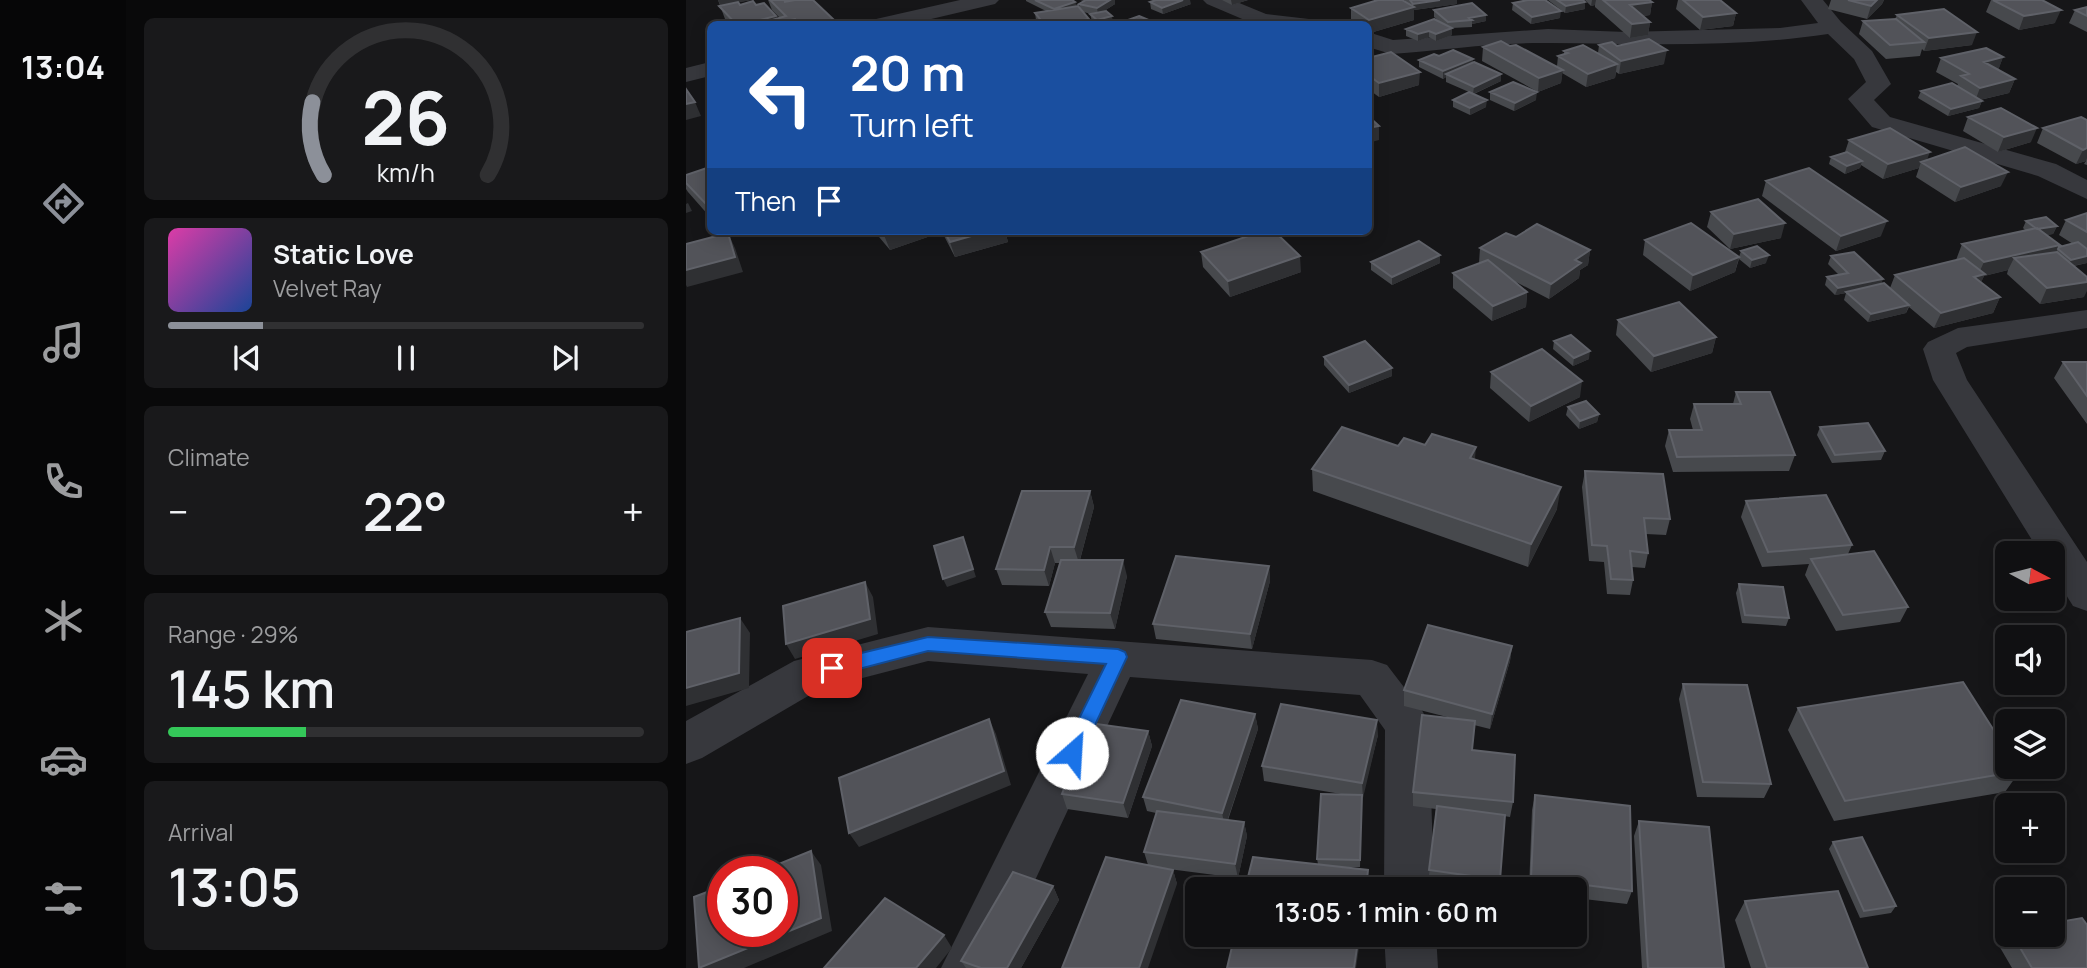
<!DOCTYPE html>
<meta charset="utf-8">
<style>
:root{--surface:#101012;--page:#19191b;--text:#f1f3f6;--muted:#9c9d9f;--line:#303032;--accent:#8c9099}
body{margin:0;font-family:Manrope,sans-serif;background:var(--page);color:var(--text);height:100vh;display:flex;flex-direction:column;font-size:26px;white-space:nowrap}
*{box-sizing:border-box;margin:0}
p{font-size:23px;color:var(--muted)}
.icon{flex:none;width:38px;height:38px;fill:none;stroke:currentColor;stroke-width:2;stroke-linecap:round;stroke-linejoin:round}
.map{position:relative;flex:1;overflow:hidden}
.side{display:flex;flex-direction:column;gap:18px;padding:18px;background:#09090a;width:560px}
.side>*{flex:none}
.banner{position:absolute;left:21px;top:21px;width:665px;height:214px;border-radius:10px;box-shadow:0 4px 18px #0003,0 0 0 2px var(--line);background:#1a4fa0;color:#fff;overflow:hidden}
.needle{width:46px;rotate:97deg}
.fabs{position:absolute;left:1309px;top:541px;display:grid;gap:14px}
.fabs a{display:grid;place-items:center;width:70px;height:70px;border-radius:10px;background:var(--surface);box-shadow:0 4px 18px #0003,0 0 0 2px var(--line);font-size:35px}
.speed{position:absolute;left:21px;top:856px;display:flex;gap:14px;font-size:35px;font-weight:700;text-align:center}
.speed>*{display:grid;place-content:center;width:91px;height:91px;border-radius:50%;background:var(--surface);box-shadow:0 4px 18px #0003,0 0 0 2px var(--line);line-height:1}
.speed .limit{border:10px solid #d22;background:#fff;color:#111}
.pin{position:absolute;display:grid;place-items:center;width:60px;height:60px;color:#fff;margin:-30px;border-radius:14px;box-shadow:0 4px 10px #0006}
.me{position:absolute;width:77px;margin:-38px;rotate:26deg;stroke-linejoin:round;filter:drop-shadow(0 0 5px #0008)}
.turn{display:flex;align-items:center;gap:24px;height:147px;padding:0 28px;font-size:32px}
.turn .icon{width:91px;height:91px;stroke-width:2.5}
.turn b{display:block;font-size:49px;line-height:60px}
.then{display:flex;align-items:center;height:66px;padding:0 28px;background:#0003;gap:14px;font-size:26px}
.big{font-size:52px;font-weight:600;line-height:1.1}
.side .card{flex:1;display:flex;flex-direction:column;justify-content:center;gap:10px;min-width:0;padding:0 24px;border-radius:10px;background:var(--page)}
.side .dial{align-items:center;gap:0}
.dial svg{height:182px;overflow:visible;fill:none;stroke:var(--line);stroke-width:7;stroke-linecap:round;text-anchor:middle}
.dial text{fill:var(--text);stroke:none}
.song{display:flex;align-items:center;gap:21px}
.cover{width:84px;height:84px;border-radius:10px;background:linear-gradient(135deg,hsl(320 70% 55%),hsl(220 70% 35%))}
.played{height:7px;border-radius:4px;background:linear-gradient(90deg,var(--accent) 20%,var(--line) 20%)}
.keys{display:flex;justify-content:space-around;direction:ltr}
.heat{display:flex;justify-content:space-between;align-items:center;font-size:38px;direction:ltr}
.charge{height:10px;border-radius:5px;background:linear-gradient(90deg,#34c759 29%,var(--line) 0)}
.trip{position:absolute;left:499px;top:877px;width:402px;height:70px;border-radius:10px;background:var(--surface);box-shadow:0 4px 18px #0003,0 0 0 2px var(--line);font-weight:600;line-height:70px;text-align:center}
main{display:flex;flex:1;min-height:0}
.menu{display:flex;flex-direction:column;width:126px;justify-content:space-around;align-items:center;background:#060607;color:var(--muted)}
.menu .icon{width:49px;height:49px}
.menu .on{color:var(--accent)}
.menu b{font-size:32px;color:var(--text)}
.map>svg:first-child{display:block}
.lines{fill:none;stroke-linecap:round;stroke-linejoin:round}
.minor{fill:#37383d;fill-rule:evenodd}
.wall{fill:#47494d}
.shaded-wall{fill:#2f3033}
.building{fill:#525359;stroke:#5f6168;stroke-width:2}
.route{fill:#1a73e8;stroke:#114b97;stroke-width:2}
</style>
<main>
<nav class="menu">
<b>13:04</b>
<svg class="icon on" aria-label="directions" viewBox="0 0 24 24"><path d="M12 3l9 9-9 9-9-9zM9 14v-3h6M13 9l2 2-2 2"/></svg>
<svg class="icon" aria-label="music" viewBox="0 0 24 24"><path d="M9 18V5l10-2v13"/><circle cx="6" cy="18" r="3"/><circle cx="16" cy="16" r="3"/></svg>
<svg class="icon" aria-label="phone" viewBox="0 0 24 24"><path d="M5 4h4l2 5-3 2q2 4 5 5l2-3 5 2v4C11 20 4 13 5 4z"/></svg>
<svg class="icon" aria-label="climate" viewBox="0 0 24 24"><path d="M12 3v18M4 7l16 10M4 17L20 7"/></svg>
<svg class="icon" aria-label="car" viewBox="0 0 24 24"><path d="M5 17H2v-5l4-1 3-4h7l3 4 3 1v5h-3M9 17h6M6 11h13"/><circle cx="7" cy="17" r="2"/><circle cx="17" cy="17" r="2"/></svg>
<svg class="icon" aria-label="filters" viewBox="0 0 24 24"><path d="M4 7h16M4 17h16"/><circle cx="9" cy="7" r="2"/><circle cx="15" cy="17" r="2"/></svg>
</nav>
<section class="side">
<div class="card dial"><svg viewBox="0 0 100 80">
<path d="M14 69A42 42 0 1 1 86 69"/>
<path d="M14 69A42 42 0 0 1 9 37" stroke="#8c9099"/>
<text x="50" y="56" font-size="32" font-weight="700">26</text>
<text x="50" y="72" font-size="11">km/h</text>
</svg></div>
<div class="card">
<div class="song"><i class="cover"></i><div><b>Static Love</b><p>Velvet Ray</p></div></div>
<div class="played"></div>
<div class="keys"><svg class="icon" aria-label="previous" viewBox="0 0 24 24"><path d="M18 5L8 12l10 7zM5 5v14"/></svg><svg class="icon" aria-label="pause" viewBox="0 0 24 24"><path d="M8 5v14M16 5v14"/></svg><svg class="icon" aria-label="next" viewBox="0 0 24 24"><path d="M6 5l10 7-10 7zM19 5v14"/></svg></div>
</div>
<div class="card"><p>Climate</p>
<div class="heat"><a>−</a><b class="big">22°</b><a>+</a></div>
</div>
<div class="card"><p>Range · 29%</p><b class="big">145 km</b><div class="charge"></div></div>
<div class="card"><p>Arrival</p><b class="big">13:05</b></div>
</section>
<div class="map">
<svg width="1401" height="968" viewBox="0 0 1401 968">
<rect width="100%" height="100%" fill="#161618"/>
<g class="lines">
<path class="minor" d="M274 0H313L309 4 224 24H187L190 19Z
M517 0H546L580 14 623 19 626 24H568L521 4Z
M1115 0H1137L1155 22 1186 51 1205 84 1188 100 1204 117 1370 164 1401 180V199L1352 176 1186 127 1162 99 1180 82 1168 59 1142 34C1050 48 957 44 865 43 812 42 758 50 705 54L682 47V32L707 40 862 29 940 32 1094 28 1132 23Z
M24 62V76L0 82V68Z
M1401 310V328L1281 347 1270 353 1281 380 1401 562V611L1387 606 1367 574V553H1354L1247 380 1237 349 1242 342 1272 328Z
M242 627 686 660 701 665 737 712 743 726 748 889H698L699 730 674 695 444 677 308 968H255L402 674 242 661 134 689 16 758 0 764V721L108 661Z
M698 934H750L752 968H700Z"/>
</g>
<path class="wall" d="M32 0H65L53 2 54 5H70L90 16 91 19 94 18 86 10 82 0H127L148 20 149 24H43L39 19Z
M340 0H386L389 2 390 7 394 8 393 4 398 1 394 0H429V4L418 11 427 23 422 24H410L406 21 404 14H406L397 12 403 19 405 24H354L350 20 349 13 360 11 340 1Z
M536 0H562L546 5Z
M718 0H771V4L728 10V20L684 33 682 32V24H671L665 21V8L719 1Z
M862 0H897L899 9 879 13Z
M899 0H963L966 2 964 15 957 16 964 22 962 35 944 38 909 7V5L905 6Z
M992 0H1034L1050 13 1047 26 1014 30 990 9Z
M1145 0H1198L1196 4 1181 19 1142 9Z
M1305 0H1356L1369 23 1333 30 1300 12Z
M464 2 505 4 477 14 465 9Z
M827 3 874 18 845 24 826 10Z
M1401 7V32L1383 23 1389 10Z
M748 10 800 15V21L786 24V27L766 28V35L750 41 743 37 732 41 720 36V29L754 22 748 17Z
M1211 15 1286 45 1238 51 1236 49 1234 56 1200 59 1173 34 1177 21 1209 19Z
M913 45 931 46 978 64 933 74 930 72 929 78 900 87 876 73 875 83 852 92 796 61 797 47 824 46 871 66 872 56 878 54V51L912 53Z
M753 56 787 59V63L815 74V81L788 94 800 107 784 115 767 107V100L783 92 760 82V77L757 79 733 67V60Z
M1317 57 1312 70 1329 79 1323 93 1294 100 1296 101 1293 108 1262 116 1232 98 1235 91 1271 86 1272 84 1250 72 1255 58Z
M682 58 733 85 693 97 682 89Z
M804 92 850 100 828 111 804 100Z
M1282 117 1345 142 1312 152 1277 131Z
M1401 120V165L1398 164 1400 161 1390 164 1351 143 1357 128Z
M1163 140 1241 160 1315 186 1269 202 1230 177 1233 168 1197 179 1175 165 1174 168 1159 174 1143 164 1145 157 1159 152Z
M24 167V217L2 192 0 189V175Z
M1080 181 1195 236 1150 251 1076 196Z
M1025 212 1095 238 1044 249 1021 227Z
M1401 213V263L1388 266 1398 297 1354 304 1321 274 1322 270 1298 276 1295 282 1314 297 1307 313 1248 328 1223 307 1220 313 1182 322 1158 300 1160 293 1149 295 1139 285 1141 277 1153 275 1142 264 1145 256 1197 279 1195 283 1204 288 1209 275 1270 260 1276 244 1340 231 1337 228 1340 221 1371 226 1367 234 1360 235 1374 245 1373 247 1387 244 1373 235 1380 220Z
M188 231H319L322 242 269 257 256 232 204 250Z
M830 237 904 250 902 265 894 270 893 278 863 299 830 282 841 292 840 307 806 321 767 288V273L793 263 794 248Z
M959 240 1053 257 1055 251 1080 263 1064 268 1053 259 1049 272 1004 291 957 255Z
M515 252 615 272 544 297 517 267Z
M754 255V263L706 285 685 270V262Z
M932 320 1030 337 1026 353 965 372 930 335Z
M868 341 903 359 887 366 867 349Z
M638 357 706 368V376L663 393 638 365Z
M1377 362H1401V424L1368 378Z
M805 372 894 397 843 422 804 388Z
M1050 392 1109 455 1103 471 987 472 979 446 983 430H1007L1004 419 1008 404H1047Z
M882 407 913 414 911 422 893 429 880 415Z
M1134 427 1199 451 1195 460 1146 463 1131 435Z
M712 446 789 459 871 509 842 567 627 491 626 469Z
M899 471 984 519 980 535 960 534 962 553 959 568 946 567 947 580 944 595 921 594 918 562 903 561 896 487Z
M404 491 408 507 394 560 441 576 429 629 365 627 359 612 374 563H369L363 586 316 585 310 569Z
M1060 501 1166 545 1162 554 1222 607 1214 622 1150 631 1119 575 1123 564 1076 567 1055 517Z
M583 566 584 581 566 649 470 639 467 624Z
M1053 584 1103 618 1100 626 1056 623 1050 593Z
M826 646 824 661 804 729 788 725 786 750 827 802 824 817 818 816 813 889H779L742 884 750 809 727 806V792L765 718 718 706V690Z
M997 684 1085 784 1078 798 1011 797 993 699Z
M1112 708 1334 771 1319 792 1148 821 1102 730Z
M569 714 572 729 542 820 558 822 561 836 552 878 475 868 487 870 491 884 462 865 458 852 470 813 461 811 457 797Z
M462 731 466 746 442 818 381 809 376 794Z
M692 735 676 798 674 867H652L682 870V889H559L632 864 631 859 655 794 578 781 576 766Z
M849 795 946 891 941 904 889 898V889H843L846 810Z
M953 821 1038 968H956L948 836Z
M1147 842 1210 906 1205 913 1174 918 1143 849Z
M367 886 373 900 335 968H280L275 961Z
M1059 901 1182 968H1065L1049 920Z
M1321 934H1367L1401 968H1326L1312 944Z"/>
<path class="shaded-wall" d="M32 0H65L35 6Z
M424 0H429V4L412 15 411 8Z
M497 0H504L505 4 477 14 476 8Z
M545 0H562L546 5Z
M754 0H771V4L728 10V20L684 33 683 20 727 7V4Z
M906 0H910L909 5 905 6Z
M1191 0H1198L1196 4 1181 19 1185 6Z
M389 2 391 8 369 16 368 9Z
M899 2V9L879 13 880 6Z
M966 2 964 15 942 18 944 5Z
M1375 10 1369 23 1333 30 1338 16Z
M875 11 874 18 845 24 846 17Z
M1050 13 1047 26 1014 30 1017 17Z
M800 15V21L786 24V20L783 18Z
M90 16 93 23 109 19 111 24H87L83 21 85 24H58Z
M426 16 427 23 422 24H412L411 20Z
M403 19 405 24H378Z
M148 20 149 24H129Z
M964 22 962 35 944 38 946 24Z
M766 28V35L750 41V34Z
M743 31V37L732 41V34Z
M1291 32 1286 45 1238 51 1243 38Z
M981 50 978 64 933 74 935 61Z
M1317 57 1312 71 1298 62Z
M787 59V66L760 74V77L757 79V71Z
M931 64 929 78 900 87 902 74Z
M877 70 875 83 852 92 853 78Z
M734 72 733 85 693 97V83Z
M815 74V81L787 94 788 87Z
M1329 79 1323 93 1289 101 1294 88Z
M851 92 850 100 828 111 829 103Z
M801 100 800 107 784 115V108Z
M1296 101 1293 108 1262 116 1265 109Z
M9 102 15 116 0 120V104Z
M693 126V140L682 143V128Z
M1351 128 1345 142 1312 152 1318 137Z
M1401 148V158L1400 161 1390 164 1397 150Z
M1244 152 1239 165 1235 162 1233 168 1197 179 1202 164Z
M1176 161 1174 168 1159 174 1161 166Z
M1322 172 1315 186 1269 202 1275 187Z
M2 203 6 211 0 213V204Z
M1201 221 1195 236 1150 251 1155 236Z
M1099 223 1095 238 1044 249 1048 234Z
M1371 226 1367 234 1347 237 1351 229Z
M210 231H255L256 232 204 250 198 235Z
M303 231H319L322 242 269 257 264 242Z
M42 233 49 248 57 272 1 287 0 285V270Z
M1374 245 1366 260 1328 258 1322 270 1298 276 1292 289 1288 277 1292 275 1298 262Z
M904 250 902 265 894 270 893 278 863 299 865 284 889 260Z
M754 255V263L706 285V277Z
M1083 255 1080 263 1064 268 1066 260Z
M614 256 615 272 544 297 542 281Z
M1401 256V263L1381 267 1385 260Z
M1053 257 1049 272 1004 291 1007 275Z
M1197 279 1194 287 1160 292V293L1149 295 1152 288Z
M1401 282V291L1398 297 1354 304 1361 288Z
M841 292 840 307 806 321 807 306Z
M1314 297 1307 313 1248 328 1255 313Z
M1223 305 1220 313 1182 322 1185 314Z
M1030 337 1026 353 965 372 968 356Z
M904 351 903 359 887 366 888 358Z
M706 368V376L663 393V385Z
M896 381 894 397 843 422 845 406Z
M913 414 911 422 893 429 894 421Z
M790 447 788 470 784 458Z
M875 487 871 509 842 567 845 544Z
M404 491 408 507 393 563 388 547Z
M277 537 290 577 261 587 257 579Z
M364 547 369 563 363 586 358 570Z
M437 560 441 576 429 629 424 613Z
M583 566 584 581 566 649 564 634Z
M179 582 187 597 192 634 109 659 100 644Z
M54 618 64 633 63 688 0 706V688Z
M826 646 824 661 804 729 806 714Z
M569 714 572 729 539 827 536 813Z
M303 719 310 734 325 785 173 847 163 833Z
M691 720 692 735 677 798 676 783Z
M462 731 466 746 442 818 437 803Z
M558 822 561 836 552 878 549 864Z
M125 851 135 865 146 931 58 968H14Z
M487 870 491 884 462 968H453Z
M682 870V889H680Z
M367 886 373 900 335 968H321Z
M673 934H675L670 968H668Z
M258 935 266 948 250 968H230Z"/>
<path class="building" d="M84 0H106L98 2 109 0H127L148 20 129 24H114L109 19 87 24 83 21 100 16Z
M349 0H386L389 2 368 9Z
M400 0H424L411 8 393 4Z
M470 0H497L476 8 464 2Z
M692 0H716L728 7 683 20 665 8Z
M724 0H754L727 4Z
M842 0H859L875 11 846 17 827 3Z
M871 0H897L899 2 880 6Z
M917 0H963L966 2 944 5 964 22 946 24Z
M997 0H1034L1050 13 1017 17Z
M1162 0H1191L1185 6Z
M1307 0H1356L1375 10 1338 16Z
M67 1 70 5 78 3 90 16 58 24H50L33 6 52 2 54 5Z
M786 3 800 15 783 18 786 20 762 22 748 10Z
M392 6 403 19 378 24H358L349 13Z
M1401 7V16L1389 10Z
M1258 9 1291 32 1243 38 1211 15Z
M420 11 426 16 411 20 404 14Z
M453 16 472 24H431Z
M748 19 766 28 750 34 743 31 732 34 720 29Z
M1210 19 1238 42 1204 45 1177 21Z
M963 39 981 50 935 61 913 45 926 42 931 46Z
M815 41 824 46 830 45 877 70 853 78 797 47Z
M897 45 931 64 902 74 872 56 882 53 878 51Z
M1300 48 1317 57 1298 62 1329 79 1294 88 1275 76 1283 74 1255 58Z
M767 50 787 59 757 71 733 60 748 54 753 56Z
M705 52 734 72 693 83 682 75V58Z
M788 62 815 74 788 87 760 74Z
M827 82 851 92 829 103 804 92Z
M1266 83 1296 101 1265 109 1235 91Z
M0 89 9 102 0 104Z
M783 92 801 100 784 108 767 100Z
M1315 108 1351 128 1318 137 1282 117Z
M682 116 693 126 682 128Z
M1395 117 1401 120V148L1397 150 1357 128Z
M1204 128 1244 152 1202 164 1163 140Z
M1279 147 1322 172 1275 187 1235 162Z
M1161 152 1176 161 1161 166 1145 157Z
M24 167V205L22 206 0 183V175Z
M1123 168 1201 221 1155 236 1080 181Z
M1072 199 1099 223 1048 234 1025 212Z
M1401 213V232L1380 220Z
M1360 217 1371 226 1351 229 1340 221Z
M1005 223 1053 257 1007 275 959 240Z
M851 224 904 250 889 260 895 263 865 284 794 248 820 233 830 237Z
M1351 228 1374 245 1298 262 1276 244Z
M195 231H210L198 235Z
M258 231H303L264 242Z
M577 231H588L614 256 542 281 515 252Z
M42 233 49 257 0 270V244Z
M733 241 754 255 706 277 685 262Z
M1392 242 1401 249V256L1385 260 1372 249 1373 247Z
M1071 246 1083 255 1066 260 1055 251Z
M1168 252 1197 279 1152 288 1141 277 1162 273 1145 256Z
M1371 252 1401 277V282L1361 288 1328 258Z
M1278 258 1299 274 1288 277 1314 297 1255 313 1209 275Z
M802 260 841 292 807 306 767 273Z
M1198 283 1223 305 1185 314 1160 292Z
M993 302 1030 337 968 356 932 320Z
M885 335 904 351 888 358 868 341Z
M679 341 706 368 663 385 638 357Z
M856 349 896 381 845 406 805 372Z
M1377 362H1401V396Z
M1050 392H1084L1109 455 991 457 983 430H1016L1008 404H1055Z
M900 401 913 414 894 421 882 407Z
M1182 423 1199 451 1149 455 1134 427Z
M656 427 712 446 718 438 739 445 746 434 790 447 784 458 875 487 845 544 626 469Z
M899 471 977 474 984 519 958 518 962 553 944 551 947 580 925 579 921 546 906 545Z
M336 491H404L388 547H364L358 570 310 569Z
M1140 495 1166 545 1082 552 1060 501Z
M277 537 287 569 257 579 248 546Z
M1188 551 1222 607 1157 615 1125 559Z
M490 556 583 566 564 634 467 624Z
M375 560H437L424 613 359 612Z
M179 582 184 619 100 644 97 606Z
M1053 584 1097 587 1103 618 1059 615Z
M54 618 53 673 0 688V632Z
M742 625 826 646 806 714 718 690Z
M1277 682 1321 751V766H1332L1334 771 1159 801 1112 708Z
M997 684 1061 685 1085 784 1017 782Z
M495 700 569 714 536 813 457 797Z
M595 704 691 720 676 783 576 766Z
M736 715 789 721 786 750 829 755 827 802 727 792Z
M303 719 318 771 163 833 153 778Z
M403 723 462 731 437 803 376 794Z
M635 794 676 795 674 860 631 859Z
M849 795 944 806 946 891 845 878Z
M751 806 819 815 814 880 743 870Z
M471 811 558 822 549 864 458 852Z
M953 821 1023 827 1038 968H962Z
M1176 837 1210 906 1178 911 1147 842Z
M125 851 135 918 13 968 8 897 37 886V931H96V872H73Z
M420 857 487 870 453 968H376Z
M567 857 682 870 680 889H559Z
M327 872 367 886 321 968H295L275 961Z
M1152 891 1182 968H1081L1059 901Z
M199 898 258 935 230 968H138Z
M1396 918 1401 925V968H1346L1326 934H1367V923Z
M549 934H673L668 968H541Z"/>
<path class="route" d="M242 637 432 649 439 652 441 657 393 759 386 761 379 759 376 753 420 664 242 651 146 676 140 673 137 668 140 663 146 660Z"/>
</svg>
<div class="fabs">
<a><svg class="needle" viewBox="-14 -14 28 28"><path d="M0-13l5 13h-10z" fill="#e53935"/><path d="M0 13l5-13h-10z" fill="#9c9d9f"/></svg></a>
<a><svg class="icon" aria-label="sound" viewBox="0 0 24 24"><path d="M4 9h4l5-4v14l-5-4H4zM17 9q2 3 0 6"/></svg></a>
<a><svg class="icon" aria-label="layers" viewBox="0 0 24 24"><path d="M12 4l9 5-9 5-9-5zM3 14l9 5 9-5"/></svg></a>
<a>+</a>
<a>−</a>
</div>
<div class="speed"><div class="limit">30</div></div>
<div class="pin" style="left:146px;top:668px;background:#d93025"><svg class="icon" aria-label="arrive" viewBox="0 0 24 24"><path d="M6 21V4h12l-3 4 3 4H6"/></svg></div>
<svg class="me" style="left:386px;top:753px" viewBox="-20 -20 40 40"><circle r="19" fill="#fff"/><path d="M0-13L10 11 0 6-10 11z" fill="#1a73e8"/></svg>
<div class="trip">13:05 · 1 min · 60 m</div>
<div class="banner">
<div class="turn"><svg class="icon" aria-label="left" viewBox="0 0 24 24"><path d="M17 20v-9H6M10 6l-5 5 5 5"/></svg><div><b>20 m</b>Turn left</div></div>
<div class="then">Then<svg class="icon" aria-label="arrive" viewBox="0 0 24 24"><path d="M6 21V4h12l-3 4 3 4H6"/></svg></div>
</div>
</div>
</main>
